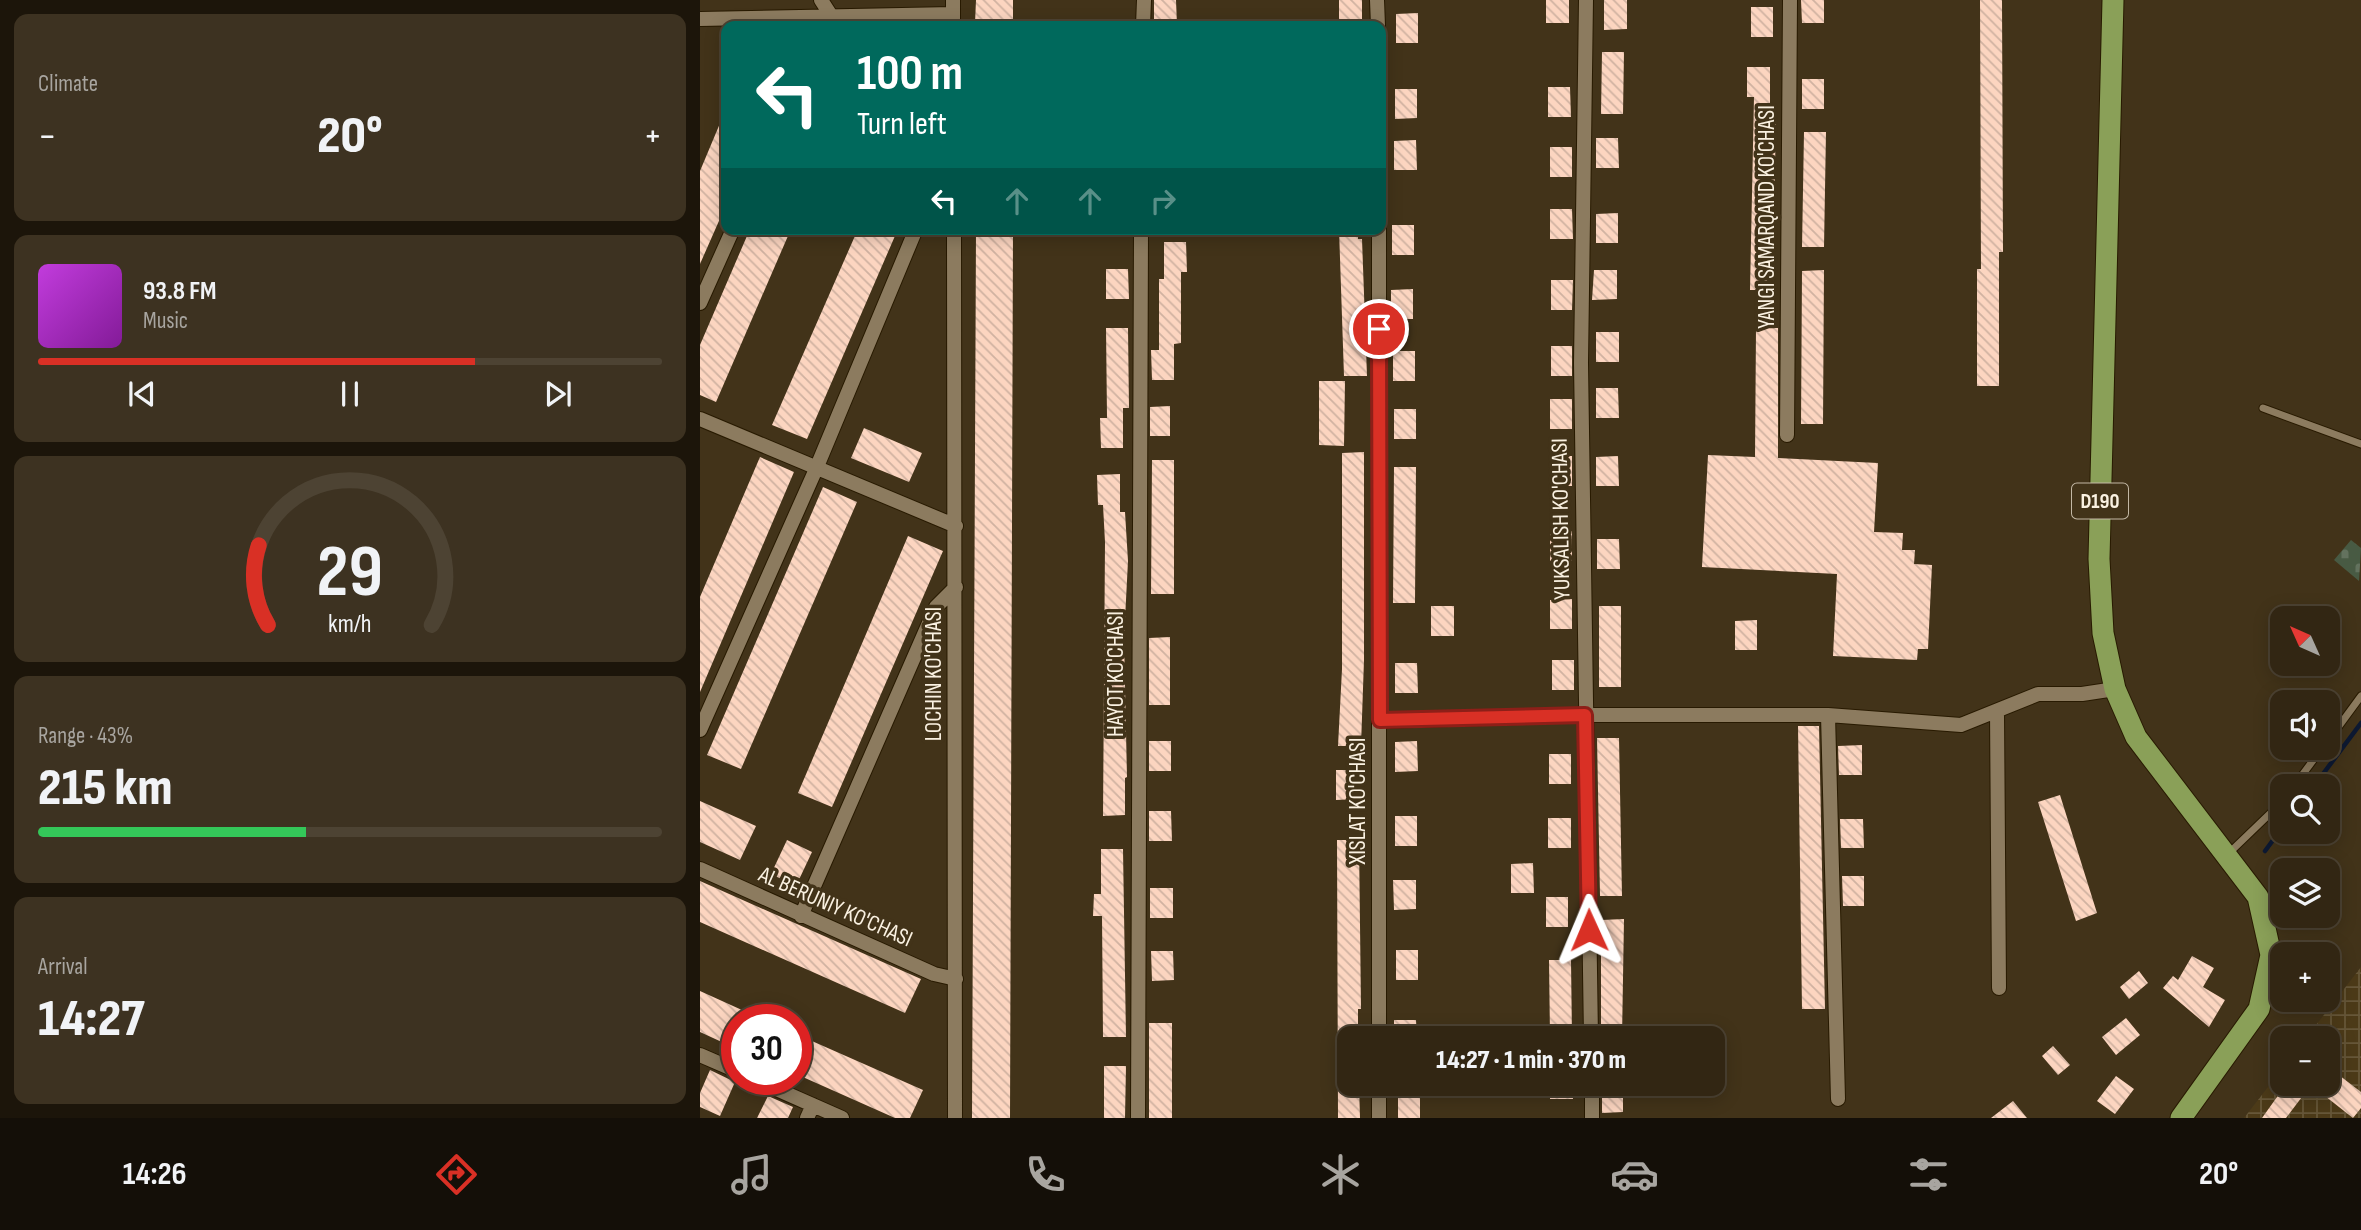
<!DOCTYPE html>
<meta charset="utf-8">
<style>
:root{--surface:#322613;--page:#3d3221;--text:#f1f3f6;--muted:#a8a5a0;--line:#4d4333;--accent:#d93025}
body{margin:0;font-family:"Sofia Sans Condensed",sans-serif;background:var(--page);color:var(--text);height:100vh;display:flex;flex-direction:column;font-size:26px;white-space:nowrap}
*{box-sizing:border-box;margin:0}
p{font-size:23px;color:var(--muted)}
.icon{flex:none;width:38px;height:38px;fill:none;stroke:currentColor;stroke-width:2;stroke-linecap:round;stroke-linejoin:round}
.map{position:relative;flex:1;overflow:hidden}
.sheet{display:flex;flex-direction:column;gap:14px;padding:14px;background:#1c150a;width:700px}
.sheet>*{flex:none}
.guide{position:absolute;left:21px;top:21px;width:665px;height:214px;border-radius:14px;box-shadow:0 4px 18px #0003,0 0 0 2px var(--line);background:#00695c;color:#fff;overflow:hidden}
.needle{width:46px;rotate:315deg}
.tools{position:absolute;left:1570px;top:606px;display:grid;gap:14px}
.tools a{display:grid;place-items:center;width:70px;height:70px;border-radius:14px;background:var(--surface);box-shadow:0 4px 18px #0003,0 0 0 2px var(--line);font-size:35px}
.speed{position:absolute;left:21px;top:1004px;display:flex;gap:14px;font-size:35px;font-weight:700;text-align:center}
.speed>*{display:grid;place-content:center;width:91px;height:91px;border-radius:50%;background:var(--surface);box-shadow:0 4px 18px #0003,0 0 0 2px var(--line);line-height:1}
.speed .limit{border:10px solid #d22;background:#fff;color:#111}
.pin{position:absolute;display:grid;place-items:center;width:60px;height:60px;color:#fff;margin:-30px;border:4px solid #fff;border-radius:50%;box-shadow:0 2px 7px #0007}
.me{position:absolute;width:77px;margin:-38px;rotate:359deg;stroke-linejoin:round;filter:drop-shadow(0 0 5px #0008)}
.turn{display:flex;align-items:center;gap:24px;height:147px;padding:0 21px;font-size:32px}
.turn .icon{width:91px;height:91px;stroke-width:2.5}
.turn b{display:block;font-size:49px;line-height:60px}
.lanes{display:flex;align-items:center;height:66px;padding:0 21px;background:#0003;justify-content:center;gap:35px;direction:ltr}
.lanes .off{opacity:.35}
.big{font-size:52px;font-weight:800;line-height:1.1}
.sheet .card{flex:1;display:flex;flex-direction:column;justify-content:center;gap:10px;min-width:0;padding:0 24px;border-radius:14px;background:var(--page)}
.sheet .dial{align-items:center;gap:0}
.dial svg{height:182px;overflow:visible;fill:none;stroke:var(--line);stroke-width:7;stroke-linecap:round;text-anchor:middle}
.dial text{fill:var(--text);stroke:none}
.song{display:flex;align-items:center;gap:21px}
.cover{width:84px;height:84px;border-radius:10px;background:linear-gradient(135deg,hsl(290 70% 55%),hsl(290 70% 35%))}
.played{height:7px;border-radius:4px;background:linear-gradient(90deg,var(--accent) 70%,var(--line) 70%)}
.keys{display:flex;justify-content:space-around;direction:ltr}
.heat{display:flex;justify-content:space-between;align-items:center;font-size:38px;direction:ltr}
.charge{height:10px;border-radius:5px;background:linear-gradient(90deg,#34c759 43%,var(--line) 0)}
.trip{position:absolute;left:637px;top:1026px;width:388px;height:70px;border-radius:14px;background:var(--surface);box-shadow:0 4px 18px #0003,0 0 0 2px var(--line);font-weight:800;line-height:70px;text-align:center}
.tabs{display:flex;height:112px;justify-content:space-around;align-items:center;background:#140f08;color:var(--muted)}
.tabs .icon{width:49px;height:49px}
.tabs .on{color:var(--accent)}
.tabs b{font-size:32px;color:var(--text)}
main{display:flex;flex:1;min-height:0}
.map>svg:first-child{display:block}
.industrial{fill:url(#industrial-grid)}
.cemetery{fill:url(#cemetery-stones)}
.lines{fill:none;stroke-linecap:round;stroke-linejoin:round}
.stream{stroke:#0d1932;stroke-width:4.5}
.building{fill:url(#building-back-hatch)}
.lane-casing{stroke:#281a01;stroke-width:9}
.street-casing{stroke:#281a01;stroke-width:16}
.primary-casing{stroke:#281a01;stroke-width:23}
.lane{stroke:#8c7b5f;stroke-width:7}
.street{stroke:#8c7b5f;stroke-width:14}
.primary{stroke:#8aa058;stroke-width:21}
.route-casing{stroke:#8d1f18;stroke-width:18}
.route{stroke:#d93025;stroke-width:12}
.labels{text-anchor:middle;stroke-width:7;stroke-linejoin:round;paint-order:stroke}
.shield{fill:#423319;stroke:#c3b8a5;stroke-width:2}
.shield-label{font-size:21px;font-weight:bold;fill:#faf1e1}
.street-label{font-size:23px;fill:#faf1e1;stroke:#423319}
</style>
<main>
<section class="sheet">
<div class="card"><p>Climate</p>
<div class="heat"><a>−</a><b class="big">20°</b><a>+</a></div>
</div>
<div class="card">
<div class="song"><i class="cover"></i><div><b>93.8 FM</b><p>Music</p></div></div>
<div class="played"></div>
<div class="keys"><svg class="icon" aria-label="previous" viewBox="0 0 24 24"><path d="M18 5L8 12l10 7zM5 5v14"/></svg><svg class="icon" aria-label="pause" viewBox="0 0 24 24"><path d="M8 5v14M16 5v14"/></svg><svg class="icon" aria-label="next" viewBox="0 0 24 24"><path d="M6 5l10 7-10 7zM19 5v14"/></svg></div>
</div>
<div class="card dial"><svg viewBox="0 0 100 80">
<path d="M14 69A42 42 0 1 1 86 69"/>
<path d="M14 69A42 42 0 0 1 10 34" stroke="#d93025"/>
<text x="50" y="56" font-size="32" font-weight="700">29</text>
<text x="50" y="72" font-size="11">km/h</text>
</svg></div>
<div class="card"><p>Range · 43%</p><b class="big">215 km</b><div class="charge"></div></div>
<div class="card"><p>Arrival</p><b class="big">14:27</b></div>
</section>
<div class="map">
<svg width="1661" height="1118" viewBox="0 0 1661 1118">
<defs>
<pattern id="industrial-grid" width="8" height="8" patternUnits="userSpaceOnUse" patternTransform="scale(1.75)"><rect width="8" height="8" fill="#4c3a18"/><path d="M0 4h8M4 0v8" fill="none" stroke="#675739"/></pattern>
<pattern id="cemetery-stones" width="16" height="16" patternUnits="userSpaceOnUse" patternTransform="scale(1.75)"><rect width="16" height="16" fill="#485a43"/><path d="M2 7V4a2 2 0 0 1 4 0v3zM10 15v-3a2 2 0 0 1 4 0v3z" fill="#63725e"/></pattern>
<pattern id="building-back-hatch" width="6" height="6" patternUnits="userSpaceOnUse" patternTransform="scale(1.75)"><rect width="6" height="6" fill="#fcd5c0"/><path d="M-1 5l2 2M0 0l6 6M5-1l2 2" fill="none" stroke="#d0b2a1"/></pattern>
</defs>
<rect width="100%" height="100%" fill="#423319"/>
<path class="industrial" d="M1661 967V1118H1544L1582 1069V1083H1628V1038H1606Z"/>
<path class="cemetery" d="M1651 540 1661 548 1659 581 1634 560Z"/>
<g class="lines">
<path class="stream" d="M1614 786 1661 723
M1565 851 1582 828"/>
</g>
<path class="building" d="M276 0H313V23H275Z
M454 0H476L477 25H454Z
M639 0H662V24H639Z
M846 0H869V23H846Z
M904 0H927V29L904 30Z
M1101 0H1124V23H1102Z
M1280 0H1302L1303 252H1299V386H1277V269H1281Z
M1051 7H1073V37H1051Z
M718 13V43H696V14Z
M902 52H924L923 114H901Z
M1047 67H1070V109H1076L1073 290H1050L1054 97H1047Z
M1102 79H1124V109H1102Z
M848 87H870L871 117H848Z
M695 89H717V118L695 119Z
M26 109V205L0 264V171Z
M1104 132H1126L1124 247H1102Z
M896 138H918L919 168H896Z
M716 140 717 170H694V141Z
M850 147H872V177H850Z
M850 209H872L873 239H850Z
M918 213V243H896V214Z
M692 225H714V255H692Z
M50 229H91L16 402 0 395V345Z
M158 229H198L107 439 72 425Z
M276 229H313L310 1118H272Z
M639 229H658V239H662L667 376H644Z
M464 242H486L487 272H481V343L474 344V380H452L451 350H459V279H464Z
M406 269H428L429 299H406Z
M894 270H917V299L892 300Z
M1124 270 1123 424H1101L1102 271Z
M851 280H873L872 310H851Z
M713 289V319H691V290Z
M406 328H428L429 408H423V448H401L400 418H407Z
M1056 328H1078V458L1178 463 1174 532 1203 533 1202 550H1215L1214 564 1232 565 1228 649H1218L1217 660 1133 656 1137 574 1002 567 1008 455 1055 457Z
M896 332H919V362H896Z
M851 346H872V376H851Z
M693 351H715V381H693Z
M619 381H645L644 446 619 445Z
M896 388H918L919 418H896Z
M850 399H872V429H850Z
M470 406V436H450V407Z
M694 409H716V439H694Z
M164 428 222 453 209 482 151 458Z
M664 452V660L661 746H638L642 669V453Z
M850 456H872V486H850Z
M918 456 919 486H896V457Z
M60 457 94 472 0 692V597Z
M452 460H474V594H451Z
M694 467H716L715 603H693Z
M420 474V512H425L428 561 424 639 427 777 425 778V815L403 816 405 542 403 505H398L397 475Z
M123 487 157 502 41 769 7 755Z
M850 531H872V561H850Z
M208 536 243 551 132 807 98 793Z
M897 539H919L920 569H897Z
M872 599V629H850V600Z
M731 606H754V636H731Z
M899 606H921V687H899Z
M1057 620V650H1035V621Z
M470 637V705H449V638Z
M852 660H874V690H852Z
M695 663H717L718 693H695Z
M1098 726H1119L1125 1009H1102Z
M897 738H919L922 896H900Z
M449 741H471V771H449Z
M717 741 718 771 695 772V742Z
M1162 745V775H1139L1138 746Z
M849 754H871V784H849Z
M636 770H658V799L636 800Z
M1360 795 1397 913 1376 921 1338 802Z
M0 801 56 826 40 860 0 842Z
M449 811H471L472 841H449Z
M695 816H717V846H695Z
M848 818H871V848H848Z
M1140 819H1163L1164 848H1141Z
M87 840 112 852 96 886 71 874Z
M637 840H659L661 1009H658V1038H649V1083H659L660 1118H638Z
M401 849H423L426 1037H403L402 916H393L394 894H401Z
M833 863 834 893H811V864Z
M1142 876H1164V906H1143Z
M693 880H716V909L694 910Z
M0 881 221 979 205 1013 0 922Z
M450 888H473V918H450Z
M846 897H868V927H846Z
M924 919 922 1038H901V920Z
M696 950H718V980H696Z
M451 951H473L474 980 452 981Z
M1492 956 1514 968 1503 987 1525 1000 1509 1027 1463 988 1473 976 1478 980Z
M849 960H871L872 1037H850Z
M1439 971 1448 983 1429 999 1420 987Z
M0 991 64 1020H37V1049L0 1032Z
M1426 1018 1440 1035 1416 1055 1402 1037Z
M694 1020H716L717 1038H694Z
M449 1023H472V1118H449Z
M96 1034 223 1090 210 1118H195L96 1074Z
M1353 1046 1370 1065 1358 1075 1342 1056Z
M404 1066H426L425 1118H404Z
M10 1070 35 1082 20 1116 0 1107V1093Z
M1635 1072 1661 1092V1108L1653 1118 1611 1085 1586 1118H1562L1587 1083H1628Z
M1416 1076 1434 1089 1415 1114 1397 1101Z
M850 1083H872L873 1099H850Z
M902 1083H923V1112L902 1113Z
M698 1095H720V1118H698Z
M68 1096 93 1107 88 1118H57Z
M1313 1101 1327 1118H1291Z"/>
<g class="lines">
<g class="lane-casing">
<path id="lane" d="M1563 408 1661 444
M1628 741 1661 696
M1594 786 1623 747
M1528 854 1582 802"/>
</g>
<g class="street-casing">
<path id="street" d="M121 0 130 14 124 26
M677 0 678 26
M886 0 881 363 891 1038
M0 19 253 14
M253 26V0
M443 26 444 0
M254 229 255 1118
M0 303 33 229
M0 419 256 526
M1087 435 1090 0
M1297 711 1299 988
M1128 715 1138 1099
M680 721 885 715H1128L1261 725 1338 694H1382L1415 689
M0 730 116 469 216 229
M0 869 234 974 256 979
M101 916 236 607 256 587
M679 1038V229
M0 1055 37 1071
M56 1080 142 1118
M892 1083V1118
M107 1118 113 1105
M438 1118 441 229
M679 1118V1083"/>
</g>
<g class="primary-casing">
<path id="primary" d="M1413 0 1399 559 1403 633 1415 689 1436 737 1558 897 1571 955 1559 1009 1481 1118"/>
</g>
<use href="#lane" class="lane"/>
<use href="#street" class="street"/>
<use href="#primary" class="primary"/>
</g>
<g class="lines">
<g class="route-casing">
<path id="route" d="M679 329 680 720 885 715 889 930"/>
</g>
<use href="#route" class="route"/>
</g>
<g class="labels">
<rect class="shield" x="1372" y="483.5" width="56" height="35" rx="5"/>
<g class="shield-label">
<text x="1400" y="508">D190</text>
</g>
<g class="street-label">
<text transform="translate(1066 217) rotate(-90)" y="8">YANGI SAMARQAND KO'CHASI</text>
<text transform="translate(860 519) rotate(-91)" y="8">YUKSALISH KO'CHASI</text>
<text transform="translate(233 674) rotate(-90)" y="8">LOCHIN KO'CHASI</text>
<text transform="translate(415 674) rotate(-90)" y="8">HAYOT KO'CHASI</text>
<text transform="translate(657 801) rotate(-90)" y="8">XISLAT KO'CHASI</text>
<text transform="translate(136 906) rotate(24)" y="8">AL BERUNIY KO'CHASI</text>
</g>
</g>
</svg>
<div class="tools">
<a><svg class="needle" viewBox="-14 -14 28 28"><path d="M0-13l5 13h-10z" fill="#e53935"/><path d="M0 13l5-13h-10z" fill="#a8a5a0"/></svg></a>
<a><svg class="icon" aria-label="sound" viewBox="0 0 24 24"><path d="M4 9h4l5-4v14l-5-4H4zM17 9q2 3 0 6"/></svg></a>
<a><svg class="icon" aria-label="search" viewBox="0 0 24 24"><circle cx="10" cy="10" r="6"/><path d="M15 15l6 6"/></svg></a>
<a><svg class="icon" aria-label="layers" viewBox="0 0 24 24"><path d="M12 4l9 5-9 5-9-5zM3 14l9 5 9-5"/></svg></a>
<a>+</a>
<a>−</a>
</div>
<div class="speed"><div class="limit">30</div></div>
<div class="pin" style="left:679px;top:329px;background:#d93025"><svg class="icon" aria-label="arrive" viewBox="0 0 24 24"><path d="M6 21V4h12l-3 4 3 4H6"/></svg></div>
<svg class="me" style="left:889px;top:930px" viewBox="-20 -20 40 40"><path d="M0-17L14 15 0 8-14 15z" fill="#d93025" stroke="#fff" stroke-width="4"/></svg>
<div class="trip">14:27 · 1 min · 370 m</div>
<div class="guide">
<div class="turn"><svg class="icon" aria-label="left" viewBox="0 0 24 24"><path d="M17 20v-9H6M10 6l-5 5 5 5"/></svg><div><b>100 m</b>Turn left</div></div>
<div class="lanes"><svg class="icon" aria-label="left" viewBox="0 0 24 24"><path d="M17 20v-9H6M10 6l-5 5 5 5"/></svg><svg class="icon off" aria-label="ahead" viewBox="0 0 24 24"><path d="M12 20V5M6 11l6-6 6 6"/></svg><svg class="icon off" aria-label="ahead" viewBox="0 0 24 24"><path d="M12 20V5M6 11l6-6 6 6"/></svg><svg class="icon off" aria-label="right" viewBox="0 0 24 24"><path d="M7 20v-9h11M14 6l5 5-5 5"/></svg></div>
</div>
</div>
</main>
<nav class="tabs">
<b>14:26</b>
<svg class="icon on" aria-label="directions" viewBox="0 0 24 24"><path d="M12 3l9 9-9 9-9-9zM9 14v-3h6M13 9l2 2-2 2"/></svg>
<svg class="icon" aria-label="music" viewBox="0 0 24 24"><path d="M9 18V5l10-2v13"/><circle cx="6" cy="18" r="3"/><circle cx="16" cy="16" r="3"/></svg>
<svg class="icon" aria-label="phone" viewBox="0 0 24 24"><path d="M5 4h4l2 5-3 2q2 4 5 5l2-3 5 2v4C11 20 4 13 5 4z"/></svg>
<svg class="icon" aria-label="climate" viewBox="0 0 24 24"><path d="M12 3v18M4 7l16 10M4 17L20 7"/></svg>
<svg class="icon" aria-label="car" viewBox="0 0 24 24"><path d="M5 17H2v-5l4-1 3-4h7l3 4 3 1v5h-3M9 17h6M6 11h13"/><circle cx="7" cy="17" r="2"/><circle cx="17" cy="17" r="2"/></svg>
<svg class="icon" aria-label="filters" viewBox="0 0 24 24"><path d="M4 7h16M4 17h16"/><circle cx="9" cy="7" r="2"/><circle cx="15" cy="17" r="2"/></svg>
<b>20°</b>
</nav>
